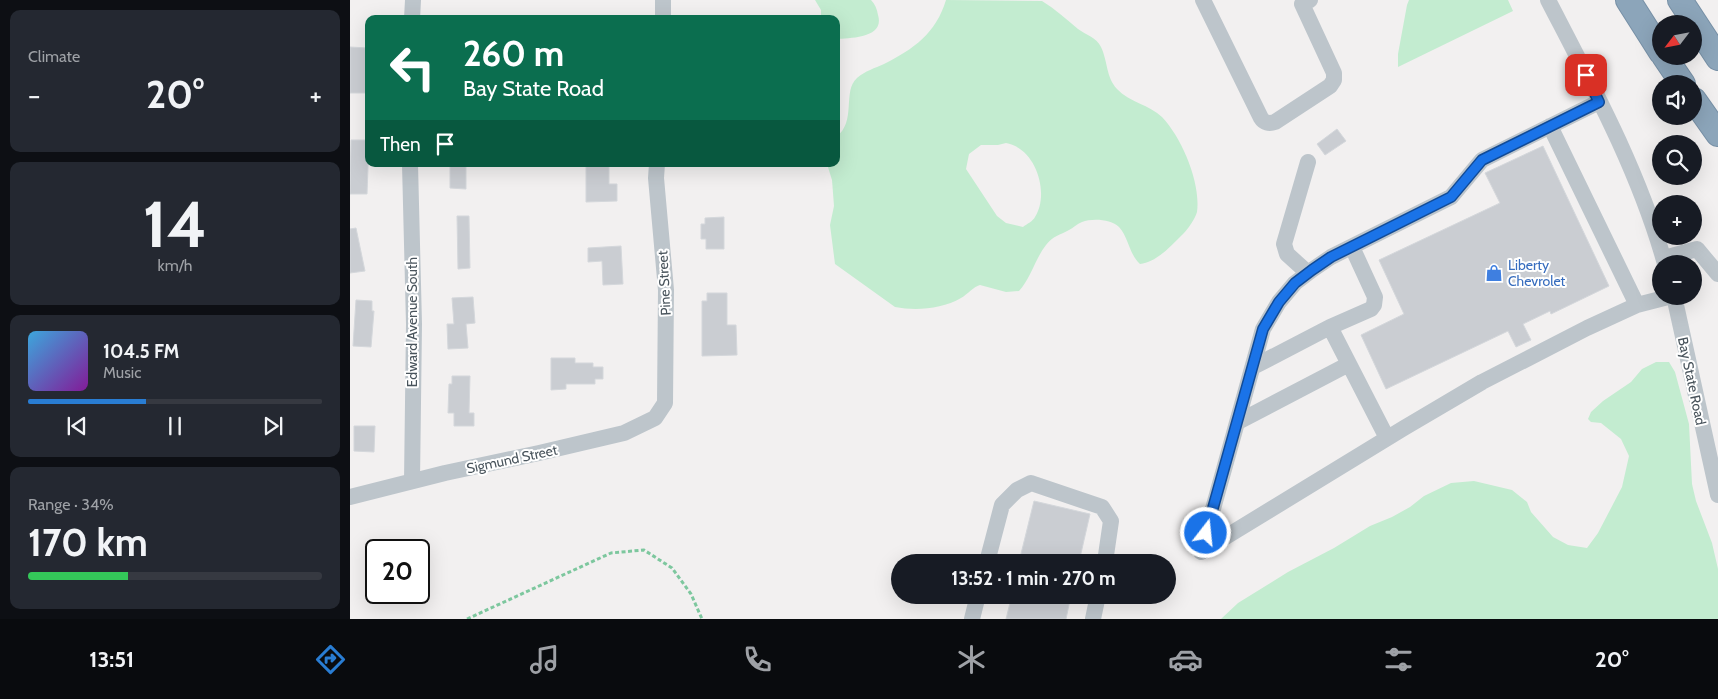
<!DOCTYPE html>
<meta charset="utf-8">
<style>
:root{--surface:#171b24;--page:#242831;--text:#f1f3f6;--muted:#9ea1a6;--line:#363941;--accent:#297dd3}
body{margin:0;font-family:Cabin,sans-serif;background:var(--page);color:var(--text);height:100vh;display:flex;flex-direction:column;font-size:19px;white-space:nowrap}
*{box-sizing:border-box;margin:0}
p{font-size:16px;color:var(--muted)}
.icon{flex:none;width:28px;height:28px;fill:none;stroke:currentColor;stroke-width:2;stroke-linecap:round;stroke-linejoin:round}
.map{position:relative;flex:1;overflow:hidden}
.sheet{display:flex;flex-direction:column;gap:10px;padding:10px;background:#0d0f14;width:350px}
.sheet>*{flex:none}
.top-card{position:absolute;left:15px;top:15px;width:475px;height:152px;border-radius:10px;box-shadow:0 5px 20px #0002;background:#0b6e4f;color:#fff;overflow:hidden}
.needle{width:32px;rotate:238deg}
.tools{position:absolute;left:1302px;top:15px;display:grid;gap:10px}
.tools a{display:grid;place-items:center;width:50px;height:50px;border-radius:50%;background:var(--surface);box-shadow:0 5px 20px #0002;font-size:25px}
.speed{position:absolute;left:15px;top:539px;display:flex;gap:10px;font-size:25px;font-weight:700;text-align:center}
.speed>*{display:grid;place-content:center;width:65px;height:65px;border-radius:50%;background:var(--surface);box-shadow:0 5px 20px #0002;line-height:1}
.speed .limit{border:2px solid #111;border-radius:8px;background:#fff;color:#111}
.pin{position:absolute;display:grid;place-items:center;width:42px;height:42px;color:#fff;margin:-21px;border-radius:10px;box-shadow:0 2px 8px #0006}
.me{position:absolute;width:55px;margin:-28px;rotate:16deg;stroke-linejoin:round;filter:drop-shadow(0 0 4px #0008)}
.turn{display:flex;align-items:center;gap:18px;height:105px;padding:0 15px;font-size:22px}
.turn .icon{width:65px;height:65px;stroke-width:2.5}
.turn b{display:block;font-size:35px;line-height:42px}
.then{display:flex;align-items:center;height:48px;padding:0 15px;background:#0003;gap:10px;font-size:19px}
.big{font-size:38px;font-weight:700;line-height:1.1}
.sheet .tile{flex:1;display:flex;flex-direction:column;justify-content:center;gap:8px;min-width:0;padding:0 18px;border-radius:10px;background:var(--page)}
.sheet .dial{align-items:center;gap:0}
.dial b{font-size:65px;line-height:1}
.song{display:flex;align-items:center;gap:15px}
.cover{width:60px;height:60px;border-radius:8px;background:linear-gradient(135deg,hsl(200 70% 55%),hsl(290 70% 35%))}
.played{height:5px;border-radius:2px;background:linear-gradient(90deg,var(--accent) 40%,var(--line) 40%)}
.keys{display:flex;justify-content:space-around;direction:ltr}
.heat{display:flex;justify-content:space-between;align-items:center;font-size:28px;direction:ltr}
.charge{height:8px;border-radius:4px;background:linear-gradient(90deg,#34c759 34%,var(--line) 0)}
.trip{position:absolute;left:541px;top:554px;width:285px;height:50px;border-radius:25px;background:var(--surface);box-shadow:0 5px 20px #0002;font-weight:700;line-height:50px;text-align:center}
.tabs{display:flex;height:80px;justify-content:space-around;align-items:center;background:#090b0e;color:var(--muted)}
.tabs .icon{width:35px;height:35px}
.tabs .current{color:var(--accent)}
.tabs b{font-size:22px;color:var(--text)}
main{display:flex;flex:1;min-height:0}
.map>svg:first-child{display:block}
.green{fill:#c3ecd0;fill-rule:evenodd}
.building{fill:#cacdd2;stroke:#d4d7db}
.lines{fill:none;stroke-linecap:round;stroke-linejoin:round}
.highway-casing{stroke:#7790a6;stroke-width:26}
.path{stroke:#7dc79e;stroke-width:3;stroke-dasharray:4 2.5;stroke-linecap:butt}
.minor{stroke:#bdc5cb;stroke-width:16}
.highway{stroke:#8ca5ba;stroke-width:24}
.route-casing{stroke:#114b97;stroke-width:12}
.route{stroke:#1a73e8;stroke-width:9}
.labels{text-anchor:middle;stroke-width:4;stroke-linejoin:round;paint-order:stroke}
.shop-label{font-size:14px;fill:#366cbe;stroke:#fff;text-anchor:start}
.street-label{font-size:14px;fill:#49545c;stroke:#fff}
</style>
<main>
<section class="sheet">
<div class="tile"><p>Climate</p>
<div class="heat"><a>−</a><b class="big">20°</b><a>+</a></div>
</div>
<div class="tile dial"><b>14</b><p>km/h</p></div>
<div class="tile">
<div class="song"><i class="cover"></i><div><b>104.5 FM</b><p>Music</p></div></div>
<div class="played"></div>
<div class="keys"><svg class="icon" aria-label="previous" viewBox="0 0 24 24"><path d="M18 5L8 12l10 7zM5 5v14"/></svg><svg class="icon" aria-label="pause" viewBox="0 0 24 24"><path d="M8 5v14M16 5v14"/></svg><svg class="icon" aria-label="next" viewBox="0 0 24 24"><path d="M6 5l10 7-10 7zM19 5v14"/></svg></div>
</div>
<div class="tile"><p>Range · 34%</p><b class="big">170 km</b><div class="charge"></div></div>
</section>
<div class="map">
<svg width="1368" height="619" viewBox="0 0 1368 619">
<rect width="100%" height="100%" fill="#f2f0f0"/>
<path class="green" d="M465 0H521C525 4 527 9 528 15 535 38 501 38 486 39V19H471V10Z
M596 0 692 1C705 9 716 19 728 29 736 35 746 37 751 47 758 62 756 77 767 89 779 102 800 105 812 117 832 138 851 183 847 212 845 219 838 229 833 234 821 246 807 262 790 264 779 254 779 238 769 227 761 219 742 218 732 222 727 224 723 228 719 230 710 235 703 236 696 245 685 259 681 278 669 291L656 292 630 285C623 287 618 294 611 298 592 309 566 311 545 307L485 264 480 225 484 206 482 180 477 164H486V137C507 122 492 91 507 78 515 71 525 68 534 64 564 49 586 33 596 0ZM656 143C686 148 700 193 685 217 683 221 677 224 673 227L656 223 647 216 616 169 619 154 631 145H648Z
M1059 0H1158L1163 11 1048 67V54L1057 5Z
M1306 362H1319L1325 372 1339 424 1342 484 1346 501 1362 543 1368 569V619H871L888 603 938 572 984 548 1020 526 1042 517 1060 507 1074 496 1101 483 1124 481 1162 490 1177 502 1181 512 1203 537 1218 545 1237 548 1248 533 1272 487 1279 456 1271 439 1251 423 1241 422 1238 419 1241 412 1253 401 1281 382 1292 369Z"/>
<path class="building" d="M0 47 18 48 19 93H0Z
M987 129 996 141 975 155 967 144Z
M1 140H19L17 194H0Z
M1193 146 1259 286 1201 314 1200 311 1173 324 1181 340 1166 347 1158 331 1036 389 1011 335 1054 314 1029 260 1150 203 1135 173Z
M100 164H116V189L100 188Z
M236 164H259V184H267V201L236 202Z
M107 216H119L120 268 108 269Z
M374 217V249H356V239H351V224H355V218Z
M6 228 15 271 0 273V229Z
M271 246 273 284 253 285 252 261 238 262V248Z
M357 293H377V325H386L387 355 352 356V301H357Z
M123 297 125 323 116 324 118 348 98 349 97 324H104L102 298Z
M6 300 22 301V311H24L21 347 3 346Z
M201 358H225V363H243V367H253V379H245V384H216V389L201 390Z
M102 376H120L119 413H124V426H104V413H98L99 384H102Z
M4 426H25L24 452 4 451Z
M684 501 740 514 729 562H669Z
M662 595H721L716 619H656Z"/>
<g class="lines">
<g class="highway-casing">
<path id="highway" d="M1278 0 1311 52
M1330 0 1368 58
M1314 56 1333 84
M1344 100 1368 134"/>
</g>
<path class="path" d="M117 619 261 553 294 550 322 568 341 594 352 619"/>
<path class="minor" d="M313 0V19
M853 0 911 118C914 123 919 124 925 122L980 86 984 80V73L952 4 960 0
M1198 0C1242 85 1289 171 1315 264
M62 19 63 0
M1249 102 1132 160 1101 197 981 257 962 270 945 283 929 302 913 329 851 552 1054 428 1132 382 1237 328 1287 305 1322 296
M1200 126 1287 305
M958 162 934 244 937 254 958 273
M60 164 64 324 62 481
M1314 258 1347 249 1368 274
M1324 296 1368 495
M980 327 1037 438
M903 367 980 327 1021 309 1024 305 1025 297 1002 247
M888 422 999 364
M0 497 95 473 189 453 274 433 305 418 315 403 316 290 306 178 307 164
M637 562 652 505 667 490 681 483 752 507 761 521 755 562
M622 619 628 595
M743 619 748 595"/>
<use href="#highway" class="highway"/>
</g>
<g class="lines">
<g class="route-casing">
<path id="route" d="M856 533 913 329 929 302 945 283 962 270 981 257 1101 197 1132 160 1249 102 1236 75"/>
</g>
<use href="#route" class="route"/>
</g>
<defs>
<g id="shop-bare" transform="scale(1.35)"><path d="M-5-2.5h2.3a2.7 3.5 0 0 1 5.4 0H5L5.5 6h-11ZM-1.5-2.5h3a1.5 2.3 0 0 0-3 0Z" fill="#3f7fe0" stroke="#fff" stroke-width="2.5" paint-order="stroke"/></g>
</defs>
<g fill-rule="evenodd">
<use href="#shop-bare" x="1144" y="273"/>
</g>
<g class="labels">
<g class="shop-label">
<text x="1158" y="270">Liberty<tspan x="1158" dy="16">Chevrolet</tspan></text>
</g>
<g class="street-label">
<text transform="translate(314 283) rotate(-93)" y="5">Pine Street</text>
<text transform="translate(62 322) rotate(-90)" y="5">Edward Avenue South</text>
<text transform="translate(1342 381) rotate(78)" y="5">Bay State Road</text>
<text transform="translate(162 459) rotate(-12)" y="5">Sigmund Street</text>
</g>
</g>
</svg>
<div class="tools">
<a><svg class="needle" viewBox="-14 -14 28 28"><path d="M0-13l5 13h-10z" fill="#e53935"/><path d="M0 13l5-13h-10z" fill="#9ea1a6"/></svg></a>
<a><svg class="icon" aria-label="sound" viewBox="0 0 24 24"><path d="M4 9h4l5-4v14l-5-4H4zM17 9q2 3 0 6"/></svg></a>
<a><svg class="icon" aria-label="search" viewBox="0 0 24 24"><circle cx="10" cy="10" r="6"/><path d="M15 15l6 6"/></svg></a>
<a>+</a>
<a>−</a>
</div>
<div class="speed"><div class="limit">20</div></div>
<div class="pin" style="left:1236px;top:75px;background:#d93025"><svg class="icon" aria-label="arrive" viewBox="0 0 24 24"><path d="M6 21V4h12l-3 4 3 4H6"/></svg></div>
<svg class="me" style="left:856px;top:533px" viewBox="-20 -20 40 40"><circle r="17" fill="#1a73e8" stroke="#fff" stroke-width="3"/><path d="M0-11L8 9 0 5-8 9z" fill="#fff"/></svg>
<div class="trip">13:52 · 1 min · 270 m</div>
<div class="top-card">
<div class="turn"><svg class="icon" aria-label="left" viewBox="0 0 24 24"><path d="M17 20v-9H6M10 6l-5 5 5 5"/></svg><div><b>260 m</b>Bay State Road</div></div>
<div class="then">Then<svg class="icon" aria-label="arrive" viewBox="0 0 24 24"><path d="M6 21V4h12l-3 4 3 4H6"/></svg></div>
</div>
</div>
</main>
<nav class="tabs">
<b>13:51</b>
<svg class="icon current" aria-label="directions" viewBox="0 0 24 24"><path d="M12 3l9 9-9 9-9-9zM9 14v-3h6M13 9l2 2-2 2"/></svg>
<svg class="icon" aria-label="music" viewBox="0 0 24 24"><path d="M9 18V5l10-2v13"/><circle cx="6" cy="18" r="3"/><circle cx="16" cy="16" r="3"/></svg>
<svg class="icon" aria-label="phone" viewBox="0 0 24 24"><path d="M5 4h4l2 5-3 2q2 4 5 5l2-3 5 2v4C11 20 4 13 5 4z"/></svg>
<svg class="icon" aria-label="climate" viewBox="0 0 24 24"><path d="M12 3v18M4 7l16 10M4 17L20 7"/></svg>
<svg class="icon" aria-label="car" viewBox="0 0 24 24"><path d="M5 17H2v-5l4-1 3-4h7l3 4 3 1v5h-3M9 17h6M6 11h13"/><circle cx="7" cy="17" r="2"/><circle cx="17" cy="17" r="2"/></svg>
<svg class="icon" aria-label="filters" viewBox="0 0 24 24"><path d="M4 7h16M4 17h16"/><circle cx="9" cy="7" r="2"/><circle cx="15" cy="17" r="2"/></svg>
<b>20°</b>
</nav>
